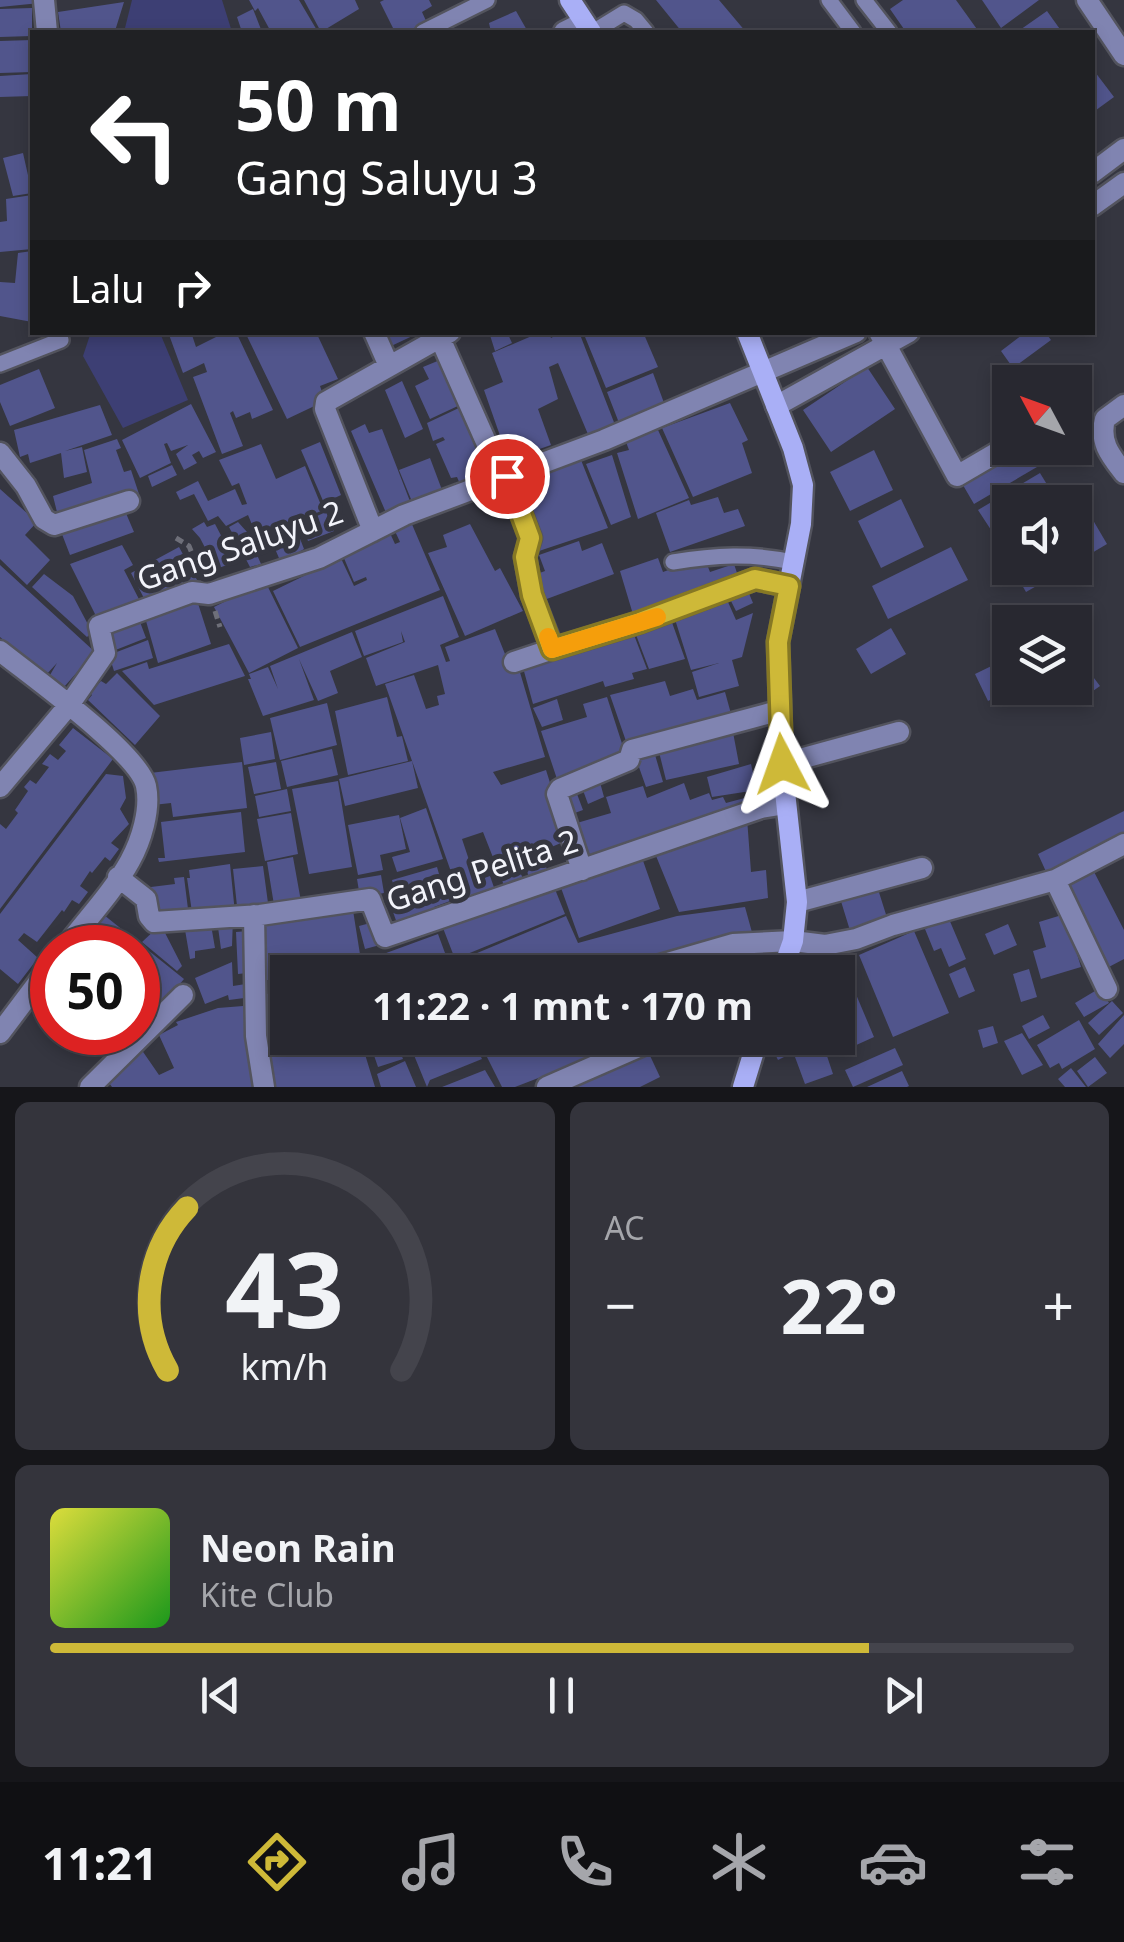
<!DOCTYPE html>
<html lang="id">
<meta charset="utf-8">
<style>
:root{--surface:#282830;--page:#34343c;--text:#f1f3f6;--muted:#a5a6ab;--line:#44444c;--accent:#ceb938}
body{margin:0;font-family:"Noto Sans",sans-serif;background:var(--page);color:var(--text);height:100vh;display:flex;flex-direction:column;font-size:38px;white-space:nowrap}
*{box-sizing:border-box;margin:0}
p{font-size:32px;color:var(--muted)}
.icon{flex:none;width:55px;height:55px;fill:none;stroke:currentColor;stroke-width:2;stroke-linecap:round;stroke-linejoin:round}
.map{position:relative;height:1087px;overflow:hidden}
.drawer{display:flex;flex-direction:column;gap:15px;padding:15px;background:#16161a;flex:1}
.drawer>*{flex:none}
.guide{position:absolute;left:30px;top:30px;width:1065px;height:305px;border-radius:0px;box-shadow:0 5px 15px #0003,0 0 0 2px var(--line);background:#202124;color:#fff;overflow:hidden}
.needle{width:65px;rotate:311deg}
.controls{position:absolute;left:992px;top:365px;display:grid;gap:20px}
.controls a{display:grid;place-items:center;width:100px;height:100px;border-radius:0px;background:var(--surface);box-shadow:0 5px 15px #0003,0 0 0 2px var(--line);font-size:50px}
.speed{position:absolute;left:30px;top:925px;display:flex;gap:20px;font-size:50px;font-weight:700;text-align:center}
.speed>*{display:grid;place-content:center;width:130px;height:130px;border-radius:50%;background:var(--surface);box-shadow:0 5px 15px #0003,0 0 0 2px var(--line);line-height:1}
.speed .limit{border:15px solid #d22;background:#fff;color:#111}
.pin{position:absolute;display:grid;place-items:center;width:85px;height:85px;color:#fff;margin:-42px;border:5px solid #fff;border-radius:50%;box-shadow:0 2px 10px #0007}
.me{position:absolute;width:110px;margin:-55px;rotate:356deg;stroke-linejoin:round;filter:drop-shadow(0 0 8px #0008)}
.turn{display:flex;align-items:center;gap:35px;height:210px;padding:0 40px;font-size:45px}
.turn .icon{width:130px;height:130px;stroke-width:2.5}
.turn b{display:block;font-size:70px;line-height:85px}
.then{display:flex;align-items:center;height:95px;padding:0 40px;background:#0003;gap:20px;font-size:38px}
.big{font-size:75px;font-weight:700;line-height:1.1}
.drawer .tile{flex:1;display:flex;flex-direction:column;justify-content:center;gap:15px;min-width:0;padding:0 35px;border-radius:15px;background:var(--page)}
.drawer .dial{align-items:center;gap:0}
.dial svg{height:260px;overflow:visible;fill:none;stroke:var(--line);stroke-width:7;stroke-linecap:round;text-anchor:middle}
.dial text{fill:var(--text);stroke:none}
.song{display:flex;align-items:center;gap:30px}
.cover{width:120px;height:120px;border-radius:15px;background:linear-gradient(135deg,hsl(60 70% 55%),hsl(120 70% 35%))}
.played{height:10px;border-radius:5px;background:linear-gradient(90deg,var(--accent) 80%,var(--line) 80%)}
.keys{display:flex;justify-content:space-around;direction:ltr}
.heat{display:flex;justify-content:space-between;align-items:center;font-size:55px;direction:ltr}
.drawer .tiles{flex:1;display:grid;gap:15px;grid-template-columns:1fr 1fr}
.tile:last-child{grid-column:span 2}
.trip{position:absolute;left:270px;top:955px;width:585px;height:100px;border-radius:0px;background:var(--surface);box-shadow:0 5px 15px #0003,0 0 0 2px var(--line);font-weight:700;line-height:100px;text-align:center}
.tabs{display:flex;height:160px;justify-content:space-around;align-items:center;background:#101013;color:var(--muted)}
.tabs .icon{width:70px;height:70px}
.tabs .active{color:var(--accent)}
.tabs b{font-size:45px;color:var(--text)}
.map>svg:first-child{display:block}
.green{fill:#3d3f74}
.building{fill:#51558c}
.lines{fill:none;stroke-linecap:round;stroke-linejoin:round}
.service-casing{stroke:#53545e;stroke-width:20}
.minor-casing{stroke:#53545e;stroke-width:25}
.secondary-casing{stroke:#53545e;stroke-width:25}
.path{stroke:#6e6f79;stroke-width:5;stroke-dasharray:8 5;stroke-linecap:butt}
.service{stroke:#8084b1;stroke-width:15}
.minor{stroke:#8084b1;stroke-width:20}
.secondary{stroke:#a9aff6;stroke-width:20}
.route-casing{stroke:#867824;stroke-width:25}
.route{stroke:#ceb938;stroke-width:18}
.slow{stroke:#f59e0b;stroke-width:18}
.labels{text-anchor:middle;stroke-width:10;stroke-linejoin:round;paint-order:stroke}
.street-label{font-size:32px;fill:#f3f4fb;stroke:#353640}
</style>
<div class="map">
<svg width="1124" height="1087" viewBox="0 0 1124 1087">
<rect width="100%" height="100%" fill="#353640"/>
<path class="green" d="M132 0H222L232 32H124Z
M91 332 160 333 188 400 123 428 83 356Z"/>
<path class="building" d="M0 0H40V3L0 7Z
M249 0H299L318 32H271L258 8 255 11Z
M304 0H355L359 9 321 32Z
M384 0H429L432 6 422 12 427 23 419 32H395L380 2Z
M656 0H719L746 32H682Z
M903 0H956L979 32H906L890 9Z
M982 0H1039L1001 28Z
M124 2 115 31 61 32 58 12Z
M32 8V36L0 37V9Z
M253 9 262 32H242L237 17Z
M516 11 528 32H491L489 23Z
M1047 11 1062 32H1017Z
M32 40V72L0 73V41Z
M1092 68 1114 97 1092 113Z
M32 74V96L0 97V76Z
M23 153 32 193 13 196 3 158Z
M32 195V249L0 252V222L7 221 6 199Z
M32 251V322L0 316V282L15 283 18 253Z
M168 332H191L196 347 226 332H236L273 410 252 419 250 412 236 418 233 411 230 413 243 446 222 454 193 377 207 372 204 363 183 373Z
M245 332H316L338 379 320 386 325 401 287 419Z
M382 332H421L389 347Z
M489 332H507L512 343 495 351Z
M541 332H549L551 338 562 332H579L617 430 590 439 558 363 549 367 558 399 538 409 551 445 531 452 534 459 511 467 484 390 503 382 492 353Z
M583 332H643L658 367 606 388Z
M1026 332H1045L1051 340 1013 368 1001 351Z
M440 360 460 405 430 419 415 386 429 379 423 367Z
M867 367 895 409 831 452 803 410Z
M39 369 55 408 10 426 0 402V385Z
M653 373 667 411 621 428 607 392Z
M402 381 423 429 405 438 385 390Z
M730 403 748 440 742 443 752 473 693 497 662 428Z
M191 404 216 452 203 458 199 451 192 455 197 463 184 470 176 454 188 445 171 451 167 443 164 444 171 463 140 478 122 440Z
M100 405 112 435 65 451 82 447 87 472 64 478 61 453 30 463 28 454 20 457 14 430Z
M461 407 489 474 460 484 457 477 451 478 436 444 445 440 443 437 433 441 427 423Z
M365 424 369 433 382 429 413 509 387 515 351 431Z
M658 430 689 498 638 519 617 453 629 450 626 442Z
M117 439 121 448 116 450 124 472 131 470 139 494 60 524 53 496 92 483 84 450Z
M320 442 341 495 324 503 301 450Z
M261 444 276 479 305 466 323 510 294 523 304 549 281 563 271 539 281 534 280 531 259 541 248 515 226 526 218 516 208 521 194 494 180 500 176 492 198 481 208 501 235 489 242 505 247 504 239 483 232 486 219 460Z
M1014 448H1026L1037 467 974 504 960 480Z
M874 450 893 490 850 511 830 472Z
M612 455 631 517 611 525 586 464Z
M430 458 442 490 413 504 399 470Z
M581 460 608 528 539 551 513 482Z
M172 465 177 475 152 487 148 476Z
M1040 473 1054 496 1044 502H1010V523L993 533 978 510Z
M0 489 37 522 25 535 50 560 27 585 0 559Z
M718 497 724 513 738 509 745 526 670 552 656 513 689 500 691 505Z
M901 499 924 547 881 568 858 521Z
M122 504 134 532 70 555 60 529Z
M326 512 334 531 308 541 301 523Z
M1090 515 1107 544 1075 563V524Z
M204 522 207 527 215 524 235 562 216 569 200 538 192 529Z
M238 522 247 532 261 564 250 567 229 527Z
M411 522 440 590 300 647 273 591 320 568 338 552 354 586 367 580 366 577 354 582 341 551H354L385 538 383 534 389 531 395 544 400 542 394 529Z
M470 524 495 571 500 568 523 611 465 636 428 553 447 547 443 535Z
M579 541 582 551 602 543 614 574 544 600 534 575 545 571 539 555Z
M122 545 133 565 124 570 142 605 97 618 70 564Z
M179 547 197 580 148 606 131 573Z
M951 547 968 580 888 619 872 586Z
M704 557 710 572 734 564 740 582 635 621 620 571 658 558 663 572Z
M0 565 95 652 64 687 50 675 57 663 45 676 0 637Z
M1012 568H1068L1026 592Z
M44 574 73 596 92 632 87 637 32 587Z
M265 581 298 648 249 673 214 607 226 601 224 597Z
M745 584 753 603 736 611 726 591Z
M724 593 736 620 753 613 742 657 732 660 739 686 699 697 692 672 719 663 691 670 673 613Z
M195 594 211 644 158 663 144 614Z
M443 596 459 637 440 645 446 662 450 661 445 647 495 629 509 664 506 666 509 673 519 669 545 757 493 772 501 785 546 770 568 840 542 851 544 856 518 865V848L514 849 520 870 523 880 505 888 483 832 462 839 476 881 490 876 497 896 468 907 460 885 456 886 385 684 414 675 426 709 439 705 437 696 445 694 438 665 376 686 366 658 405 642 401 631 403 642 364 656 355 631Z
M137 614 146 638 113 651 104 627Z
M669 614 685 659 649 669 633 627Z
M631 627 647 669 632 673 634 679 605 687 603 681 533 704 522 664Z
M891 628 906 654 871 674 856 649Z
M352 632 362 657 330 671 338 693 318 701 299 659 314 700 263 716 248 679H251L249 674 268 667 278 689 270 666Z
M148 640 153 658 114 671 109 655Z
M229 644 245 676 154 705 122 671 147 662 149 669Z
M1075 653 1100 686 1072 706 1058 688H1075Z
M1010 657V688H1016L988 701 975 674Z
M117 673 160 716 135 745 88 700 92 695 90 693 101 681 106 684Z
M665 681 670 696 693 689 697 700 725 692 733 721 628 747 610 695Z
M387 697 397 737 402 736 408 761 348 775 335 711Z
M607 697 626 756 558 782 541 731 587 717 583 704Z
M557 699 563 720 542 727 533 708Z
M327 703 337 745 280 760 270 718Z
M732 727 739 764 666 780 657 744Z
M73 728 113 759 0 909V824L6 829 18 813 15 810 28 791 24 787 30 780 36 784 49 767 42 764 50 754 58 760 66 751 59 745Z
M271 732 275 759 244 765 240 738Z
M653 748 663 782 646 787 634 753Z
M332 749 338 775 287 787 281 761Z
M412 761 418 788 345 806 339 779Z
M242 762 247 808 173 817 171 803 153 805 150 773Z
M276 762 281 789 254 794 248 767Z
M751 764 757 790 712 797 707 777Z
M106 774 123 776 126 798 120 809 129 824 111 843 119 849 110 861 105 857 92 873 90 871 80 886 88 892 79 904 72 900 64 912 62 910 37 942 24 933 18 940 38 958 18 984 0 969V914Z
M598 775 604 797 588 804 580 782Z
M338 781 352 867 309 874 292 789Z
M684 783 690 800 709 793 712 800 723 797 726 803 752 796 755 809 586 868 570 825 611 813 606 797 643 786 647 798Z
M574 786 583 810 572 814 564 790Z
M287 789 291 811 259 817 255 796Z
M426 808 443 859 397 872 392 857 410 852 400 818Z
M1124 811V838L1048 876 1038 854Z
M241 812 245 852 159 862 158 858H165L161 822Z
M291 813 298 854 265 861 257 819Z
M399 815 406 849 380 855 383 870 358 875 348 825Z
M747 818 751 872 766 870 768 898 679 912 654 851Z
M641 855 660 909 579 938 560 885Z
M293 857 302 907 275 911 267 862Z
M544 862 565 914 455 959 443 928 532 887 526 868Z
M230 864 235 913 193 919 187 878H190L189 870Z
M263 866 268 903 237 906 233 869Z
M1091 866 1124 930V959L1105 969 1061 882Z
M437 867 443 888 408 898 406 892 396 895 392 880Z
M381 875 384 893 360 897 357 879Z
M184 877 188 909 154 911 151 887 175 884 174 878Z
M877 886 889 924 852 937 840 898Z
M447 891 450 901 434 907 436 913 399 929 392 909Z
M352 904 362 967 332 972H288V980H263L256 919Z
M745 907 753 936 611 972H462L458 961 566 916 578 943 677 916Z
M99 911 184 979 163 1004 138 985V948H86L76 940Z
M1065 914 1081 967 1041 979 1033 951 1046 947 1039 922Z
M233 918 232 946 221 949 217 920Z
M210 919 215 948 195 951V958L190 959 184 924Z
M949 919 966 959 949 967 941 948 934 951 925 929Z
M374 922 380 945 365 949 359 926Z
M1008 924 1017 945 994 955 985 934Z
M157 928 163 929 182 966 177 971 142 942Z
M248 931 247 973 238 974 236 932Z
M914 931 949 1013 893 1037 859 955Z
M438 934 452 972H384L378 956Z
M733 950 741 972H672Z
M232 962 233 986 252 983V997L229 1000 228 995 205 1004 195 978Z
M965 967 975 991 959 998 949 974Z
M1029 969 1037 997 1021 1002 1013 974Z
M288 983V1020H285L280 985Z
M1100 988 1109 1003 1084 1017 1075 1003Z
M838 990 842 998 855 992 874 1037 832 1056 822 1038 778 1060 767 1038H838Z
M278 993 283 1030 263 1033 259 1008 266 1006V994Z
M1112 1001 1123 1013 1099 1035 1088 1023Z
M243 1006 257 1087H112L104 1076 139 1046 159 1075 174 1068 159 1035 178 1025 176 1022 218 1008Z
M1043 1015 1050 1028 1029 1039 1022 1026Z
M1124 1015V1044L1110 1058 1098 1044Z
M1079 1020 1095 1049 1062 1069 1059 1063 1050 1068 1037 1045Z
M993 1026 998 1043 983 1048 978 1030Z
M1022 1033 1043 1065 1022 1075 1004 1041Z
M288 1038H326L327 1042 289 1047Z
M330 1038H360L375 1087H268L260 1055 332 1046Z
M368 1038H395L403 1059 378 1067Z
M407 1038H472L482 1059 430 1080 427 1087Z
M484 1038H642L515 1087H502L479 1041Z
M645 1045 660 1077 640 1087H551Z
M824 1047 833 1074 805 1084 795 1057Z
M895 1048 903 1065 853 1087 845 1070Z
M1095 1057 1107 1073 1088 1087 1077 1071Z
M405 1061 416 1087H381L377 1074Z
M1071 1068 1086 1087H1065L1058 1079Z
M485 1070 495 1087H442Z
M902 1071 909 1086 907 1087H867Z"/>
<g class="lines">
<g class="service-casing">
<path id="service" d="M829 0 853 32
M864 0 889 32
M423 32 487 0
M593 32 624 13 636 20 646 32
M0 364 61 340
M673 562C715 555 751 553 793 562"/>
</g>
<g class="minor-casing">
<path id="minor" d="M44 0 47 32
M1087 0 1124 55
M564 32 584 22
M1092 173 1124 149
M1092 206 1124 183
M374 332 389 366
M879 332 957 476 1010 445
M440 338 502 478
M1124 405 1105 419C1099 442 1110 455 1124 473
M776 406 909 332
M0 453 26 486 44 519 54 525 129 501
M507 476 531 538 525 557 532 595 553 649 641 622 755 579 789 586
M373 531 325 409 326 402 450 332
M0 651C30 675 139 753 146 786 151 810 141 841 130 861 113 892 86 920 65 948
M514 662 553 649
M782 764 899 732
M0 787 69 705 105 653 99 626 192 592 209 594 319 558 404 515 604 440 856 332
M582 870 557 794 560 789 629 760 632 750 778 711
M118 877 146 899 149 916 154 922 260 915 370 899 385 937 761 808 786 804
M1055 880 1124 844
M797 902 922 868
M254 915 256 1036 264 1087
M636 972 733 944 793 941 825 945 856 939 893 925 1055 880 1107 989
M0 1033 52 964
M90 1087 183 995
M547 1087 659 1038"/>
</g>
<g class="secondary-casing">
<path id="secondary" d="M570 0 591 32
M747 332 793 448 803 485 801 524 778 642 782 764 797 902 793 941 782 972
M743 1087 758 1038"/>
</g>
<path class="path" d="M176 538 189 546 200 573
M215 611 220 627"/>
<use href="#service" class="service"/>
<use href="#minor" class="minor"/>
<use href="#secondary" class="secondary"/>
</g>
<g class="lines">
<g class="route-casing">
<path id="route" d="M507 476 530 538 525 557 532 595 552 649 640 622 755 579 789 586 778 642 782 764"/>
</g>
<use href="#route" class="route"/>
<path class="slow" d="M548 637 552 649 657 617"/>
</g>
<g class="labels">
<g class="street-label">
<text transform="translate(240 546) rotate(-19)" y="11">Gang Saluyu 2</text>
<text transform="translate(482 871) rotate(-18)" y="11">Gang Pelita 2</text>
</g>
</g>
</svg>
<div class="controls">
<a><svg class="needle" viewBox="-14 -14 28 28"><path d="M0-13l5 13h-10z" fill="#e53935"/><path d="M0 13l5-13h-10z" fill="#a5a6ab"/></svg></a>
<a><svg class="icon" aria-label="sound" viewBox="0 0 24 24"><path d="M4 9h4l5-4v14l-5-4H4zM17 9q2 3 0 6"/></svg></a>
<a><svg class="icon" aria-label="layers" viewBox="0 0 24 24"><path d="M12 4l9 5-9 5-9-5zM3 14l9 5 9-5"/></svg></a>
</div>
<div class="speed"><div class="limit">50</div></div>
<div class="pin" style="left:507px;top:476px;background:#d93025"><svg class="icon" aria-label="arrive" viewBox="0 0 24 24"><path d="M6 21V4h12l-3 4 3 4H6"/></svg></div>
<svg class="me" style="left:782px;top:764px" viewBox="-20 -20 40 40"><path d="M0-17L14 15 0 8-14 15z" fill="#ceb938" stroke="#fff" stroke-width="4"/></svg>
<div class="trip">11:22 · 1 mnt · 170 m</div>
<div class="guide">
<div class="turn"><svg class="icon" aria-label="left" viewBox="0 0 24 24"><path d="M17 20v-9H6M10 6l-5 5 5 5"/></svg><div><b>50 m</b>Gang Saluyu 3</div></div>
<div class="then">Lalu<svg class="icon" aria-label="right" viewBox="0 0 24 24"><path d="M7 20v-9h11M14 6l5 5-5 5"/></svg></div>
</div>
</div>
<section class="drawer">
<div class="tiles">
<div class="tile dial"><svg viewBox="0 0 100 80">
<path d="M14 69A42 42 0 1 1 86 69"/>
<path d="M14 69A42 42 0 0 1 20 19" stroke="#ceb938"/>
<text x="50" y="56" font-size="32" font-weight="700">43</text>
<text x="50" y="72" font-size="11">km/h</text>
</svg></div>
<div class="tile"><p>AC</p>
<div class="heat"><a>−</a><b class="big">22°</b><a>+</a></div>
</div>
<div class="tile">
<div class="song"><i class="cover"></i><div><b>Neon Rain</b><p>Kite Club</p></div></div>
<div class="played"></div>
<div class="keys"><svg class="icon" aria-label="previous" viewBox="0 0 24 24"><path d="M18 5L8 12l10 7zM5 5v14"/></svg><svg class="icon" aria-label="pause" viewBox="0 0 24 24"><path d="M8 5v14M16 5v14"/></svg><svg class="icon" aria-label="next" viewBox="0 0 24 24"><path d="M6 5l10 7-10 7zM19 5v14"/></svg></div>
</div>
</div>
</section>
<nav class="tabs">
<b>11:21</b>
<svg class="icon active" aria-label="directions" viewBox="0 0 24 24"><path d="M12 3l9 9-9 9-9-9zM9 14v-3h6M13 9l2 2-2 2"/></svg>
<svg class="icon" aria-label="music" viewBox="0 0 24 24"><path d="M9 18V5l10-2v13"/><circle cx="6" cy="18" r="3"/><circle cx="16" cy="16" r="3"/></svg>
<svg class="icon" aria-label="phone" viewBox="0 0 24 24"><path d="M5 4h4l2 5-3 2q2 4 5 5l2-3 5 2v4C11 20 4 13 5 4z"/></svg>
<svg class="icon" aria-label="climate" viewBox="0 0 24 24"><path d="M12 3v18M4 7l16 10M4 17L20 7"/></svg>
<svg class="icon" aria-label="car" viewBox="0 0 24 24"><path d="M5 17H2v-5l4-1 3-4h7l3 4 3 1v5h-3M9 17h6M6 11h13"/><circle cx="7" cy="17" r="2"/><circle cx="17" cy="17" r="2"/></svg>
<svg class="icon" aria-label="filters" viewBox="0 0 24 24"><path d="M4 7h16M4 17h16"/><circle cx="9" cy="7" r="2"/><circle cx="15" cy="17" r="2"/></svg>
</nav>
